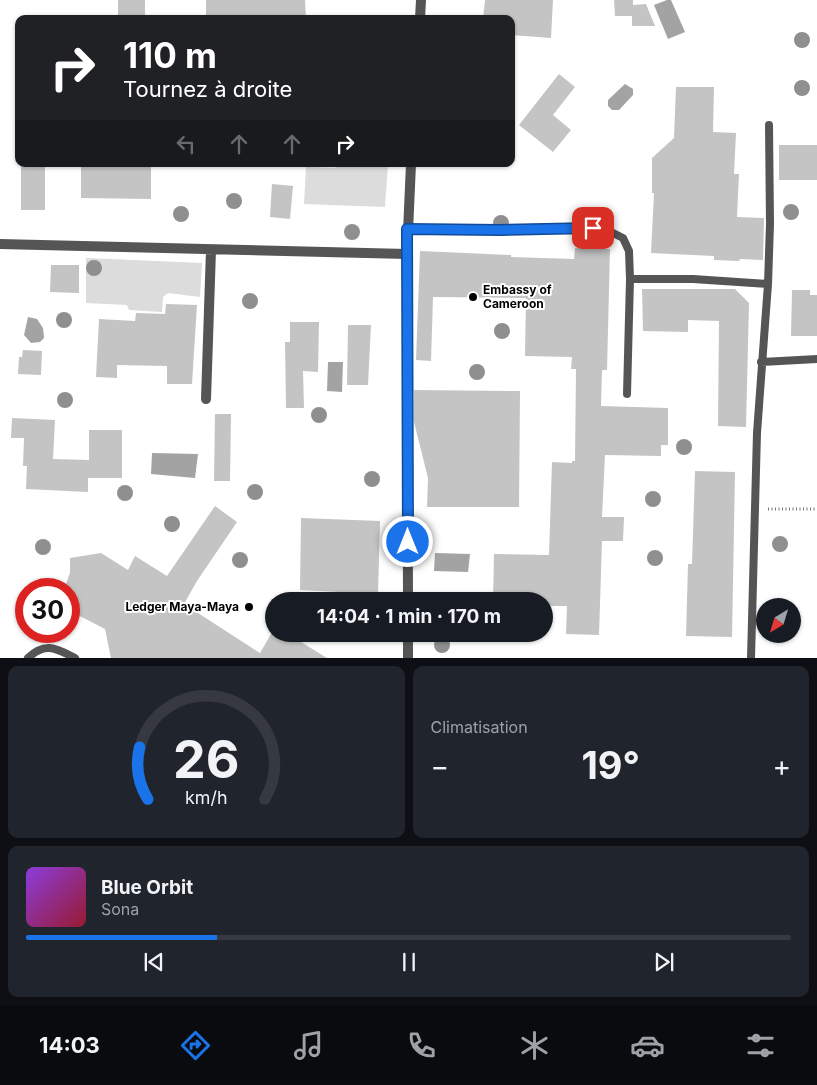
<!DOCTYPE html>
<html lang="fr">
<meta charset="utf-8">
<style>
:root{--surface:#171b24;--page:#20242c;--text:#f1f3f6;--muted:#9ea1a6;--line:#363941;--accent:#1a73e8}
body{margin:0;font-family:Inter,sans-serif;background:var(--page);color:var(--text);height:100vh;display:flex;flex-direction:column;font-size:19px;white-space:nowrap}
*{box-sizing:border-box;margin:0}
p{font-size:16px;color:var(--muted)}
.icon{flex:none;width:28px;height:28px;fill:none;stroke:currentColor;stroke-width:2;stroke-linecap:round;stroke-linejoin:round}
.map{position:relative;height:658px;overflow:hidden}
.panel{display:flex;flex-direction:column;gap:8px;padding:8px;background:#0d0f14;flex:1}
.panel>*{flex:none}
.banner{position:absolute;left:15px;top:15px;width:500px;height:152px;border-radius:10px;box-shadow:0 1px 4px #0004;background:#202124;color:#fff;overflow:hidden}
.needle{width:32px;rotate:218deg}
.controls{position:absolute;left:756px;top:598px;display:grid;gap:10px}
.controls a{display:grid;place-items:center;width:45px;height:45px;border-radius:50%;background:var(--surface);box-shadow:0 1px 4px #0004;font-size:25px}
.speed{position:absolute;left:15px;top:578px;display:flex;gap:10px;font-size:25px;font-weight:700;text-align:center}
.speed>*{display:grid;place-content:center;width:65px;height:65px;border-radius:50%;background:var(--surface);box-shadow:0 1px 4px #0004;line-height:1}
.speed .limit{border:8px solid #d22;background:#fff;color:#111}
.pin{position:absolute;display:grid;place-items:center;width:42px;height:42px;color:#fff;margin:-21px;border-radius:10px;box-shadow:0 2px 8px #0006}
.me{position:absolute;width:55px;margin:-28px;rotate:0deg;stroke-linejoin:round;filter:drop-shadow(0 0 4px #0008)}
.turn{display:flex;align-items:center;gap:18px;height:105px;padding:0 25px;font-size:22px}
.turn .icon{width:65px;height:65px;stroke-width:2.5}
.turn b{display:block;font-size:35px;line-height:42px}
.lanes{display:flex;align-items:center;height:48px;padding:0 25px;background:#0003;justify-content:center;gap:25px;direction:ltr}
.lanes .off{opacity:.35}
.big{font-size:38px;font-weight:700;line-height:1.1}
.panel .tile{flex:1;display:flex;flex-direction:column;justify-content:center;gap:8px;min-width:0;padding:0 18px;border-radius:10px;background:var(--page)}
.panel .dial{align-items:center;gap:0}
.dial svg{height:130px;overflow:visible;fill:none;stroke:var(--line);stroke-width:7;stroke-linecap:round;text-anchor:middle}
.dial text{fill:var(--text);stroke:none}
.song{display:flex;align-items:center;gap:15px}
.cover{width:60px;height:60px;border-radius:8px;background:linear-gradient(135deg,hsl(270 70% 55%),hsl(350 70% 35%))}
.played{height:5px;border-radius:2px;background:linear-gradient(90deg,var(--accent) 25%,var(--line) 25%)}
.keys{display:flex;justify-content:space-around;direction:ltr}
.heat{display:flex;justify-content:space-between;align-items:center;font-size:28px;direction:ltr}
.panel .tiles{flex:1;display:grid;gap:8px;grid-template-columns:1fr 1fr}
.tile:last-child{grid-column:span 2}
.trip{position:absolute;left:265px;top:592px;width:288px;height:50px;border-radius:25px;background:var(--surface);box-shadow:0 1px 4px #0004;font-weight:700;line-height:50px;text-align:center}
.tabs{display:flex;height:80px;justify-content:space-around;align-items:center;background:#090b0e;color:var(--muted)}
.tabs .icon{width:35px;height:35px}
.tabs .on{color:var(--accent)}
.tabs b{font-size:22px;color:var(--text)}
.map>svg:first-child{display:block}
.green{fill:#dcdcdc}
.water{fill:#a3a3a3}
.building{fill:#c4c4c4}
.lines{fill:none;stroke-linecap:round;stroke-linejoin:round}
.path{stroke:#777;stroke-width:3;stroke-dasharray:1 2.5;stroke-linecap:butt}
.lane{stroke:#555;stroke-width:8}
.street{stroke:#555;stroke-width:10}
.tree{fill:#8f8f8f}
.route-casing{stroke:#114b97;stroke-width:12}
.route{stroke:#1a73e8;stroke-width:9}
.poi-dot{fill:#000;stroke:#fff;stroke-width:2}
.labels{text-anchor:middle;stroke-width:4;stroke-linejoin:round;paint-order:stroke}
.poi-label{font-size:12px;font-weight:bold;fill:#000;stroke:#fff;text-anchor:start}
</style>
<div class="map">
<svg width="817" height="658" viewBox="0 0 817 658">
<rect width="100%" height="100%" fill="#fff"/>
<path class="green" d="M339 164H388L385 207 304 204 306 167 335 168Z
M86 258 202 263 200 297 168 293 163 297 162 312 129 310 127 305 86 303Z"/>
<path class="water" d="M667 0H671L685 32 668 39 654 5Z
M625 84 633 89V95L619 110H612L608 106V100Z
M28 317 37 319 43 328 44 338 40 342 31 343 24 335Z
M328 362H343L342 392 327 391Z
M152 453 198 454 195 478 151 474Z
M435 553 470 554 468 572 434 571Z"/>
<path class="building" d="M118 0H145V19H118Z
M206 0H305L306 19H206Z
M485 0H553L551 38 511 35V19H483Z
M614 0H633V5L646 4 655 26H632V16H615Z
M559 74 575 87 553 115 571 130 553 152 519 125Z
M676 87H714L713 132 736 133 734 174H739L737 217 764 218 763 260 740 259 739 261 714 260V256L651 253 654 193H652V158L674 138Z
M779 145H817V180H779Z
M21 164H45V210H21Z
M81 164H151V199L81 198Z
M272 184 293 186 290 219 270 217Z
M575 248 610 249 607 370H602L601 406 668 408V445H661V456L605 455 602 517H624L623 541H602L599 635 566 634 567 606H544V601H493L494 554 549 555 552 462 572 463V461H575L576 369H571L572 357 525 356 526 298 433 297 431 361 416 360 420 251 511 255V257L574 259Z
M51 265H79V293L50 292Z
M642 289H735L749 303 746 427 718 426 719 321 688 320V332L643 331Z
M792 290H810V295H817V336H791Z
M166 304 197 305 192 384H167V366L117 365V378L96 377 99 319 135 321 136 313 165 314Z
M290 322H319L318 372 303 371 304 408H286L285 342H290Z
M348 325H371L368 385H347Z
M23 350 42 351 41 375 18 374 19 357H22Z
M414 390 520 391 519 507H427L428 478 414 422Z
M215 414H231L230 481H214Z
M12 418 55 420 53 459 89 460V430H122V478H88V492L26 489 27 466H23L24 438H11Z
M695 471 735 472 732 637 686 636 688 564H692Z
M215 506 237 522 197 581 184 604 260 653 271 634H288L327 658H111L105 629 72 612 79 601 69 595V589H64L70 573V558L101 553 128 570 135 556 167 576Z
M301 518 380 521 378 594 300 590Z"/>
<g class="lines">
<path class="path" d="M768 509H817"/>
<path class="lane" d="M407 229 500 230 593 228 609 231 623 238 629 251 630 279 627 394
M630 279H693L768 284
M761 362 817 359
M28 658C46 641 57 649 75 658
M751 658 757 433 768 284 770 224 769 125"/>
<path class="street" d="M420 19 421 0
M0 244 407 254
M206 399 211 250
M408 601 407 254 411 164
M408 634V658"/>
</g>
<g class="tree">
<circle cx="802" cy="40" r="8"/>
<circle cx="802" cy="88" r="8"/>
<circle cx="234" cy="201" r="8"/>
<circle cx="791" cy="212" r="8"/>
<circle cx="181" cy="214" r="8"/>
<circle cx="501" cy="223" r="8"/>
<circle cx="352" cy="232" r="8"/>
<circle cx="94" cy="268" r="8"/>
<circle cx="250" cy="301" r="8"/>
<circle cx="64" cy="320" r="8"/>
<circle cx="502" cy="331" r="8"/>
<circle cx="477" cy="372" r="8"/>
<circle cx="65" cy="400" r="8"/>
<circle cx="319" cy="415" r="8"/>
<circle cx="684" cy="447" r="8"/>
<circle cx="372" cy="479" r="8"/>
<circle cx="255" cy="492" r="8"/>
<circle cx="125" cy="493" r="8"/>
<circle cx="653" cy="499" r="8"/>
<circle cx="172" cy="524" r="8"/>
<circle cx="780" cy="544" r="8"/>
<circle cx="43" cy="547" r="8"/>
<circle cx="655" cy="558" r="8"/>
<circle cx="240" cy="560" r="8"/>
<circle cx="442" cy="645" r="8"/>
</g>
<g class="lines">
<g class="route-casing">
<path id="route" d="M408 542 407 229 500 230 593 228"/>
</g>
<use href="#route" class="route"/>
</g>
<g class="poi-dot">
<circle cx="473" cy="297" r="5"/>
<circle cx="249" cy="607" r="5"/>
</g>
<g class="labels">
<g class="poi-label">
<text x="483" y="294">Embassy of<tspan x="483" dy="14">Cameroon</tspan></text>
<text x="239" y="611" text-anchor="end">Ledger Maya-Maya</text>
</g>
</g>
</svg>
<div class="controls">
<a><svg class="needle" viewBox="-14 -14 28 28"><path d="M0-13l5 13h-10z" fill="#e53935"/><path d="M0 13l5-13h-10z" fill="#9ea1a6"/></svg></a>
</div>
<div class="speed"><div class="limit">30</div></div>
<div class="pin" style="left:593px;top:228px;background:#d93025"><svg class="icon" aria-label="arrive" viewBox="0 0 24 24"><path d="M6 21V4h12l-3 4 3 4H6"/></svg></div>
<svg class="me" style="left:408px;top:542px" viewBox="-20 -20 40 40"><circle r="17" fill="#1a73e8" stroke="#fff" stroke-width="3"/><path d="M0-11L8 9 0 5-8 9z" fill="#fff"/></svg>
<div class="trip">14:04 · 1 min · 170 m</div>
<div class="banner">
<div class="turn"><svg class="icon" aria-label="right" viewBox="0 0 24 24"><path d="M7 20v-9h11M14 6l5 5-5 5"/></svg><div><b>110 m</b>Tournez à droite</div></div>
<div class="lanes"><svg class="icon off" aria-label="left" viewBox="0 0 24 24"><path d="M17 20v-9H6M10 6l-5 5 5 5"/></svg><svg class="icon off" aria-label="ahead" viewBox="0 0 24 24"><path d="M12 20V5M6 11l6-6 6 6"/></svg><svg class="icon off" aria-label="ahead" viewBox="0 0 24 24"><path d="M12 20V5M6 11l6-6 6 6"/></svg><svg class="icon" aria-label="right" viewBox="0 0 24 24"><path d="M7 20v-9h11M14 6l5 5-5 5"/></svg></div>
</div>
</div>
<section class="panel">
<div class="tiles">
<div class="tile dial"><svg viewBox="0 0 100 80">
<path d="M14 69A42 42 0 1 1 86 69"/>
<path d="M14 69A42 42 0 0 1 9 37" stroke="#1a73e8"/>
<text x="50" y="56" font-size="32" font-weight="700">26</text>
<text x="50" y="72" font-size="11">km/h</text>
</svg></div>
<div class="tile"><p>Climatisation</p>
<div class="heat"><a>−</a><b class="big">19°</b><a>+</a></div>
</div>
<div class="tile">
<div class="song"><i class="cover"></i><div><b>Blue Orbit</b><p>Sona</p></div></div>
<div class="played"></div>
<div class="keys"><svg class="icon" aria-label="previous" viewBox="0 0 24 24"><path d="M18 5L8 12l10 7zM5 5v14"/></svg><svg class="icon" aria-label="pause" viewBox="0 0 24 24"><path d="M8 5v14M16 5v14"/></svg><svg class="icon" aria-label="next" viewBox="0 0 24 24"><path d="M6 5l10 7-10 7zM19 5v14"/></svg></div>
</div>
</div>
</section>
<nav class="tabs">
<b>14:03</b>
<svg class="icon on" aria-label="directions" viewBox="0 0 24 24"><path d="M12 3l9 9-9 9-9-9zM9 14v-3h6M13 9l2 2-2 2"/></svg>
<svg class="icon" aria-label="music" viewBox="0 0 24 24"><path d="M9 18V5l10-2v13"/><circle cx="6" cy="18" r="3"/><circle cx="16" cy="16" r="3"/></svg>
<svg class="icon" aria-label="phone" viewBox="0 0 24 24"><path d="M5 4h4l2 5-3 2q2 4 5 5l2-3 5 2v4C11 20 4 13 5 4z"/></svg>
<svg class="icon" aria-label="climate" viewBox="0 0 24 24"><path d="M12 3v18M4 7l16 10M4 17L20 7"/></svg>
<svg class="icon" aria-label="car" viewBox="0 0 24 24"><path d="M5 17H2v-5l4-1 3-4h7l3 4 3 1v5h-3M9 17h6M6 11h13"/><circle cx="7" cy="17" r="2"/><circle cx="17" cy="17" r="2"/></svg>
<svg class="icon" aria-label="filters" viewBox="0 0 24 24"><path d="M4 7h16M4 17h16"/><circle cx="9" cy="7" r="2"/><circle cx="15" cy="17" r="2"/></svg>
</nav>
